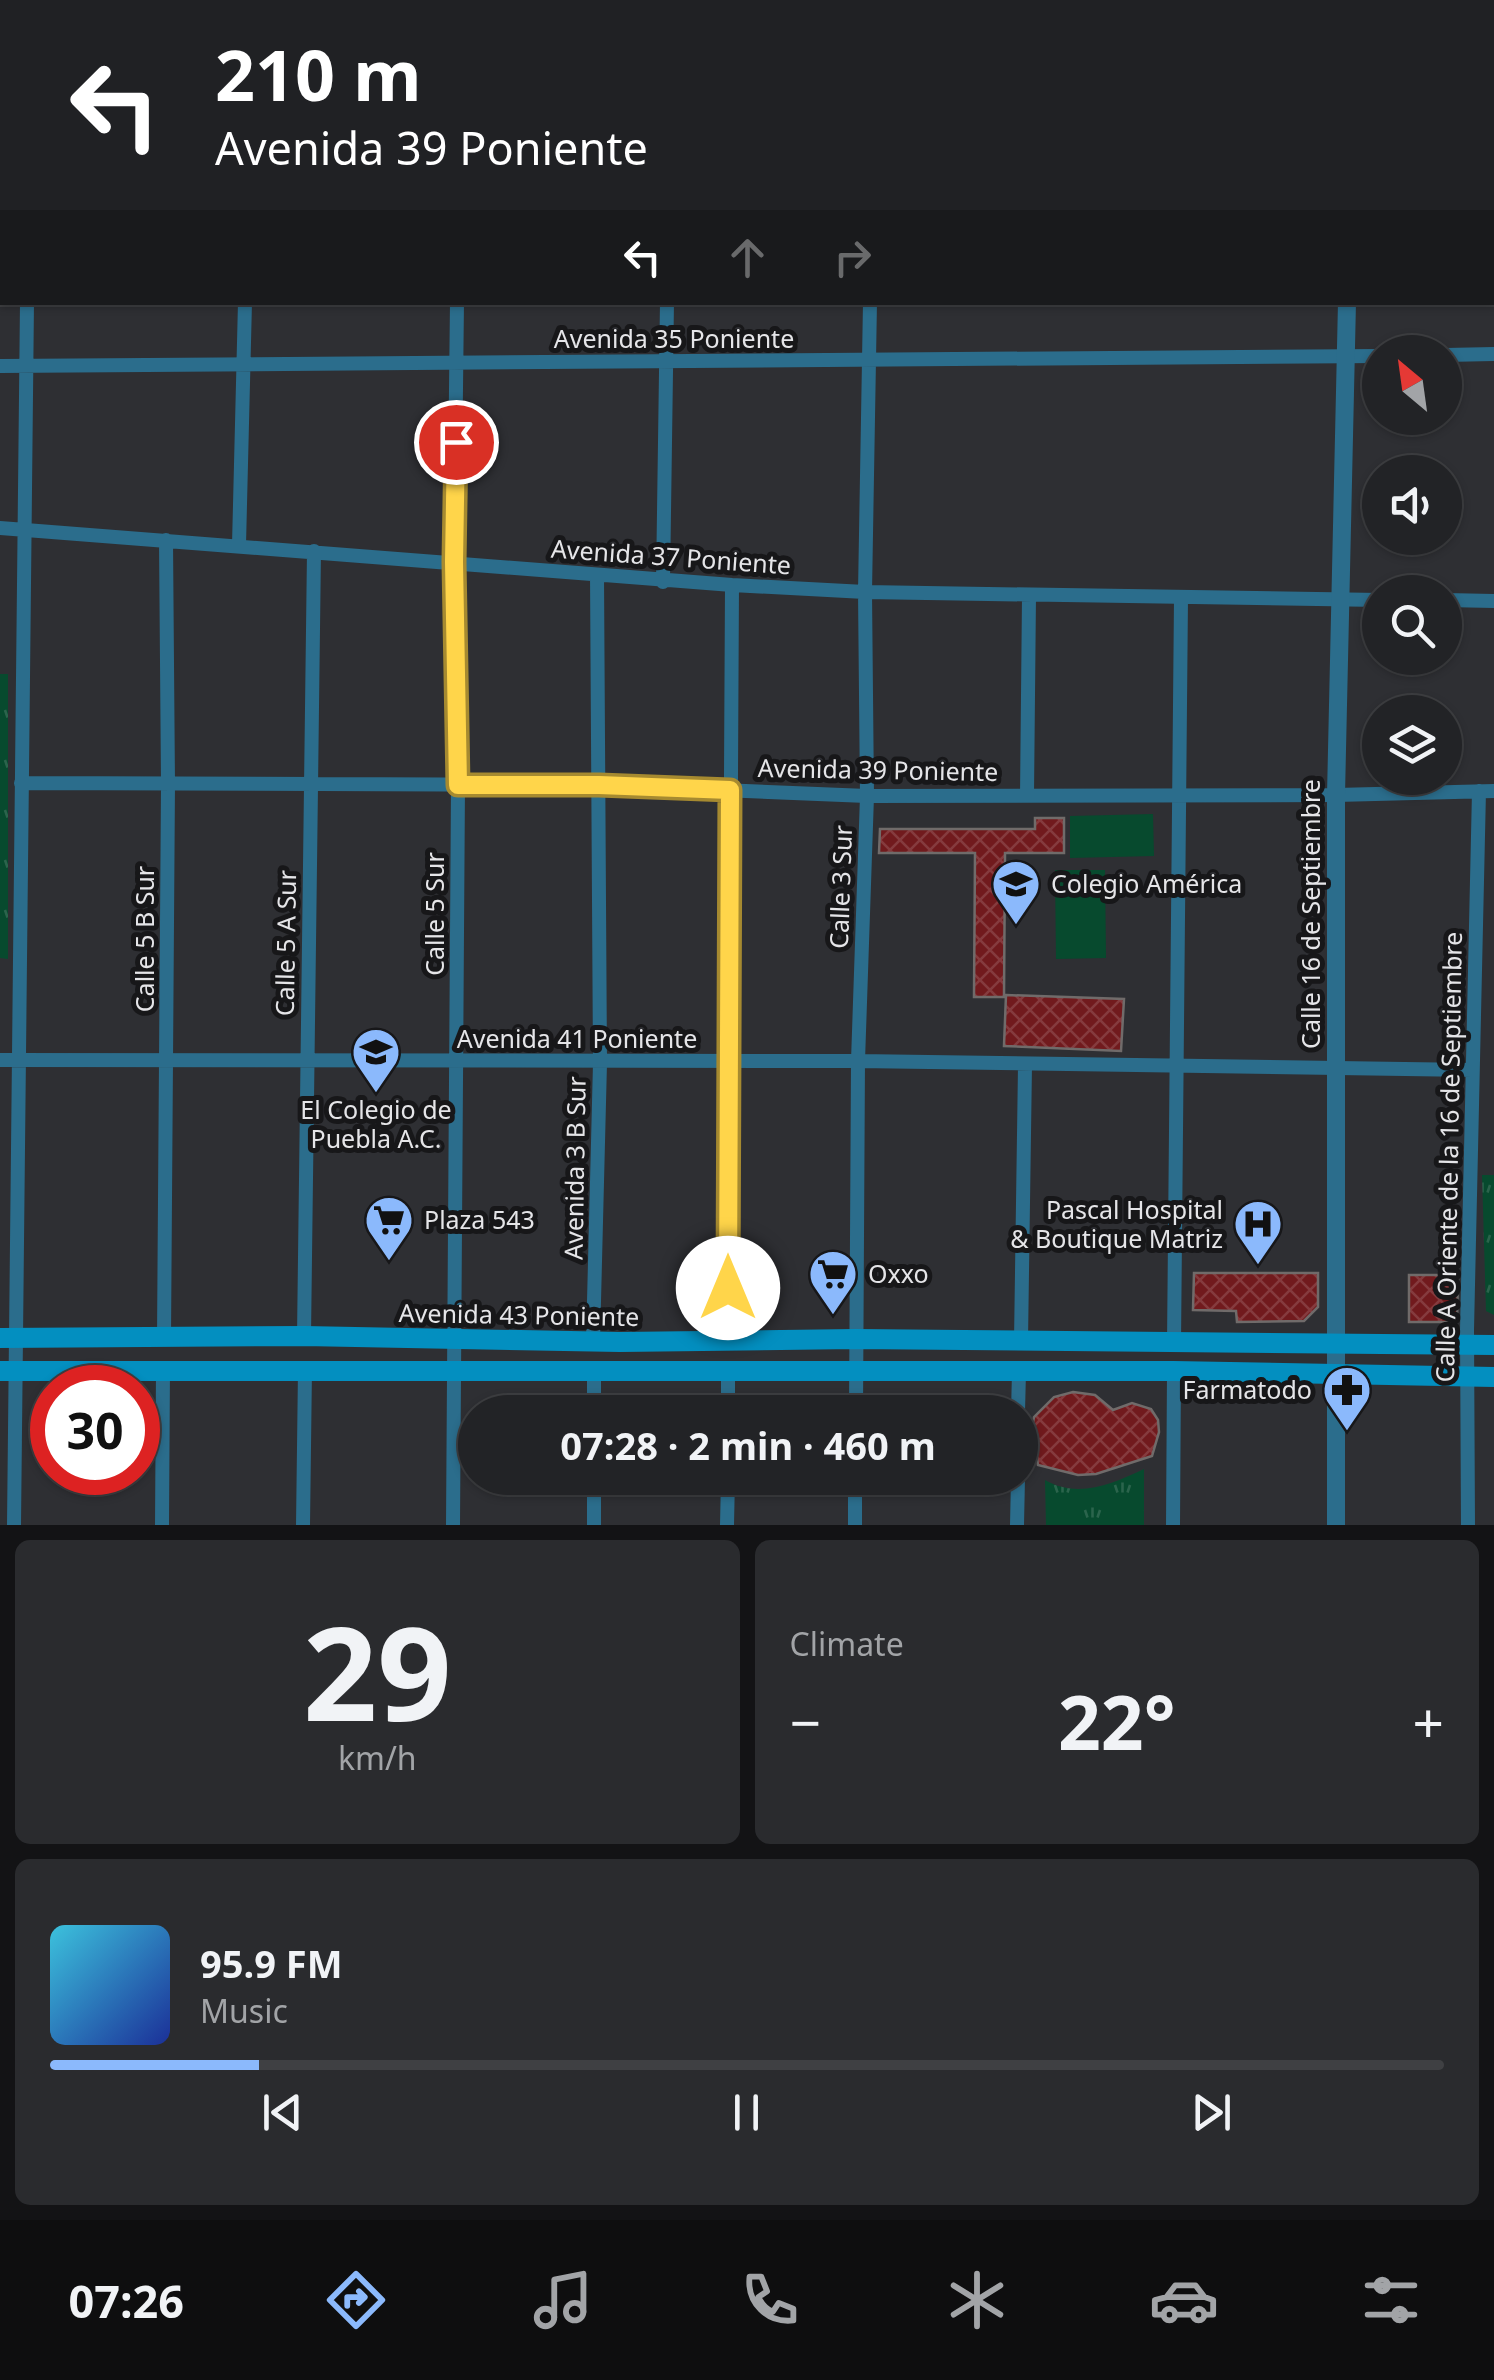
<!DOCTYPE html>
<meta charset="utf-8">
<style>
:root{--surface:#222326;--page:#2a2b2e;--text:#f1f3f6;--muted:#a2a4a7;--line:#3f4043;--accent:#8bb9fc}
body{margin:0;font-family:"Noto Sans",sans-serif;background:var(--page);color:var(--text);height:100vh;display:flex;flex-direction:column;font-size:38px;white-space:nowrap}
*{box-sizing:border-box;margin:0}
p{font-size:32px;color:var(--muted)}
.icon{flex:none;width:55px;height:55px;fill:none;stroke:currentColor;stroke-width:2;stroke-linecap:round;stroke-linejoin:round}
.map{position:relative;height:1525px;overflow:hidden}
.sheet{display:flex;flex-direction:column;gap:15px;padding:15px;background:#131315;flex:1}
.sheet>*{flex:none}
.hud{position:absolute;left:0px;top:0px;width:1495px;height:305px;box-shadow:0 2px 8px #0004,0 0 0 2px var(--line);background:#202124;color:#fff;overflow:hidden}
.needle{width:65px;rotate:331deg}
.controls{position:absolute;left:1362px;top:335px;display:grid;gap:20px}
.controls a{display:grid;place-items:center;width:100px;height:100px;border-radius:50%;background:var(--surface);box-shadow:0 2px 8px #0004,0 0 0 2px var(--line);font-size:50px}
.speed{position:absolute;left:30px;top:1365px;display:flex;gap:20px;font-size:50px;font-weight:700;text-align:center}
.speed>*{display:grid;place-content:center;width:130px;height:130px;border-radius:50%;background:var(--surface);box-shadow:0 2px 8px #0004,0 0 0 2px var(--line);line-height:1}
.speed .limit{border:15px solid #d22;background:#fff;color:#111}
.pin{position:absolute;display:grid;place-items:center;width:85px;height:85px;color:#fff;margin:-42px;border:5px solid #fff;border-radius:50%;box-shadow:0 2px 10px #0007}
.me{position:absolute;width:110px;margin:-55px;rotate:0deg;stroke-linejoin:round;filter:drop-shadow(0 0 8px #0008)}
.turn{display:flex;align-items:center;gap:35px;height:210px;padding:0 50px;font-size:45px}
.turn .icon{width:130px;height:130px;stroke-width:2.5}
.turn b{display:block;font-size:70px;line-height:85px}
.lanes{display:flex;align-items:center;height:95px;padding:0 50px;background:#0003;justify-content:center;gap:50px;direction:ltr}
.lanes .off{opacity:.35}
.big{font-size:75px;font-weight:700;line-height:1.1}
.sheet .card{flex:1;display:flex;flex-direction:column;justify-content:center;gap:15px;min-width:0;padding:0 35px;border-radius:15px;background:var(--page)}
.sheet .dial{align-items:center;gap:0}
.dial b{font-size:130px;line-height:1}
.song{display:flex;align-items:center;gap:30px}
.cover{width:120px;height:120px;border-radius:15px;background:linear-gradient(135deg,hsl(190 70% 55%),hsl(230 70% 35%))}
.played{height:10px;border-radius:5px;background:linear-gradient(90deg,var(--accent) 15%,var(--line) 15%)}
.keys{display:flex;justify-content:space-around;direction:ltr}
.heat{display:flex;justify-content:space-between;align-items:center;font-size:55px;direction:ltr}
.sheet .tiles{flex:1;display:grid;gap:15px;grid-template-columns:1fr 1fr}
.card:last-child{grid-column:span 2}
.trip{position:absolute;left:458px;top:1395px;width:580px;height:100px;border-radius:50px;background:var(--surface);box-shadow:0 2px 8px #0004,0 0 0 2px var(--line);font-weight:700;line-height:100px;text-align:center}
.dock{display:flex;height:160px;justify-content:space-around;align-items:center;background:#0e0e0f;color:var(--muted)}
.dock .icon{width:70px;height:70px}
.dock .selected{color:var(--accent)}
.dock b{font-size:45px;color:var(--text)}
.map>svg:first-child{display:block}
.grass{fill:#074a2e}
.park{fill:url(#park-tufts)}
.building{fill:url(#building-cross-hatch);stroke:#706b6a;stroke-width:2.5}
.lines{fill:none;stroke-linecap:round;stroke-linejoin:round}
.minor{stroke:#2b6d8c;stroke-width:14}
.tertiary{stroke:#2b6d8c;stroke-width:18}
.secondary{stroke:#038fc0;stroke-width:20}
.route-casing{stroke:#a68a30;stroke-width:25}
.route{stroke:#ffd54a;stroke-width:18}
.labels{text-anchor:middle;stroke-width:10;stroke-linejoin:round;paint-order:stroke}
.street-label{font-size:25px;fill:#e5e5e8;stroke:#171719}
.poi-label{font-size:25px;fill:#e5e5e8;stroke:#171719;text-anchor:start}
</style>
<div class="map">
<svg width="1494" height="1525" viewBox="0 0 1494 1525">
<defs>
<pattern id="park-tufts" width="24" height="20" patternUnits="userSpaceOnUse" patternTransform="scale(2.5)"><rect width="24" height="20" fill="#074a2e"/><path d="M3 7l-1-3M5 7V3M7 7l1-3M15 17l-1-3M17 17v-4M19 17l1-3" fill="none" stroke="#2b644c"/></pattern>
<pattern id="building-cross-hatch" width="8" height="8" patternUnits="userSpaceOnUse" patternTransform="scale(2.5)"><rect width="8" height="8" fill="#711a1d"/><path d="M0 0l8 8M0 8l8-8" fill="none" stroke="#853b3e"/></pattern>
</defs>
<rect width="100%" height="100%" fill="#2e2f33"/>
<path class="grass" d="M1153 814 1154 856 1070 858V816Z
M1055 870H1105L1106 958 1056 959Z"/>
<path class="park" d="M0 674H8V959L0 958Z
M1482 1175H1494V1315L1486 1311Z
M1144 1469V1525H1046L1045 1480C1078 1499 1112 1484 1144 1469Z"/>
<path class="building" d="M1035 818H1064V853H1005L1004 997H974L975 853H879L880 829H1035Z
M1006 995 1124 999 1121 1051 1004 1046Z
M1194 1273H1318V1307L1304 1321 1237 1322 1236 1311 1193 1310Z
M1409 1275H1458L1457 1322H1409Z
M1073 1392 1095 1395 1113 1410 1132 1403 1151 1409 1158 1420 1159 1432 1152 1456 1096 1474 1078 1475 1038 1465 1032 1428 1034 1417 1054 1397Z"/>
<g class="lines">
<path class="minor" d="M457 0V2
M27 2V0
M249 2V0
M672 2V0
M873 2V0
M1492 136H1494
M0 142H2
M1445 355 1494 354
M0 366 1380 356
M0 528 732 585 865 592 1380 600
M239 545 245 302
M663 582 667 302
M1445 600 1494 601
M21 783 599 785 867 796 1336 795 1494 791
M1027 795 1029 596
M0 1060 858 1061 1472 1070
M304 1336 314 551
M164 1338 168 784 166 540
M593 1341 600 1063 597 575
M1021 1341 1025 1065
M728 1342 732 585
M1174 1344 1181 598
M728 1371V1412
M594 1412V1370
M856 1412 858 1061 867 796 865 592 870 302
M1018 1412 1019 1372
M14 1525 27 302
M162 1525 163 1369
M303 1525 305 1369
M453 1525 458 785 454 562 457 302
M594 1525V1478
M727 1525 728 1478
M855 1525V1478
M1017 1525 1018 1478
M1173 1525 1174 1371
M1468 1525 1467 1330 1479 791"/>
<path class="tertiary" d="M1346 0V2
M1336 1525V795L1347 302"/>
<path class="secondary" d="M0 1338 304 1336 620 1342 855 1339 1494 1345
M0 1371H1174L1494 1377"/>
</g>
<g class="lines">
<g class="route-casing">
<path id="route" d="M456 442 454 562 458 785H599L730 790 728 1288"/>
</g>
<use href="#route" class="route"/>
</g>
<defs>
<g id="school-pin" transform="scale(2.5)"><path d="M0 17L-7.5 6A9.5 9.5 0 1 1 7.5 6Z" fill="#8bb9fc" stroke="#171719"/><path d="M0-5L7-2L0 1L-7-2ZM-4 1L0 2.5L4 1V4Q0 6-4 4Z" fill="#111"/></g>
<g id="supermarket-pin" transform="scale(2.5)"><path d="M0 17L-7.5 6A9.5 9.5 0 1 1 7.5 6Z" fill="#8bb9fc" stroke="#171719"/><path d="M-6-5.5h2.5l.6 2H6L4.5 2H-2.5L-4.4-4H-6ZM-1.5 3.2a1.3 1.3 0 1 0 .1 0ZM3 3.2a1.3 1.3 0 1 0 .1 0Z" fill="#111"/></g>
<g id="hospital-pin" transform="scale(2.5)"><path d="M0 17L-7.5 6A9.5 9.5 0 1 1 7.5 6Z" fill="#8bb9fc" stroke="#171719"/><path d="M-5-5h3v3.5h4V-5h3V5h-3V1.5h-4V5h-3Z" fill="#111"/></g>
<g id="pharmacy-pin" transform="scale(2.5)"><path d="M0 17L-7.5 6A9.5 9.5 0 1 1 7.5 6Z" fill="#8bb9fc" stroke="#171719"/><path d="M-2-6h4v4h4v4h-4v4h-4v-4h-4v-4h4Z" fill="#111"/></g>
</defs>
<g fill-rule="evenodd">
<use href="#school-pin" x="1016" y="884"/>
<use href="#school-pin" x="376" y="1052"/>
<use href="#supermarket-pin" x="389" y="1220"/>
<use href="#hospital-pin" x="1258" y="1224"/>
<use href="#supermarket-pin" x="833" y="1274"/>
<use href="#pharmacy-pin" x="1347" y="1390"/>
</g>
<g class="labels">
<g class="street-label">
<text x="674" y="348">Avenida 35 Poniente</text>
<text transform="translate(671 557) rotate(4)" y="9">Avenida 37 Poniente</text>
<text transform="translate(878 770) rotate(1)" y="9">Avenida 39 Poniente</text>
<text transform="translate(841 887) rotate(-88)" y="9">Calle 3 Sur</text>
<text transform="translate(435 914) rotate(-90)" y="9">Calle 5 Sur</text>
<text transform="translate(1311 914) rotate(-90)" y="9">Calle 16 de Septiembre</text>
<text transform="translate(145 939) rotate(-90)" y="9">Calle 5 B Sur</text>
<text transform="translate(286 943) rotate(-89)" y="9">Calle 5 A Sur</text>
<text x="577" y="1048">Avenida 41 Poniente</text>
<text transform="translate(1449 1157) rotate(-89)" y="9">Calle A Oriente de la 16 de Septiembre</text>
<text transform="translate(575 1168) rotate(-89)" y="9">Avenida 3 B Sur</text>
<text transform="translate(519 1315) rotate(1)" y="9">Avenida 43 Poniente</text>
</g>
<g class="poi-label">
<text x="1051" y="893">Colegio América</text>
<text x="376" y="1119" text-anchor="middle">El Colegio de<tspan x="376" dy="29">Puebla A.C.</tspan></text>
<text x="1223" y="1219" text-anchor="end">Pascal Hospital<tspan x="1223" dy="29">&amp; Boutique Matriz</tspan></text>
<text x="424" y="1229">Plaza 543</text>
<text x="868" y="1283">Oxxo</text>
<text x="1312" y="1399" text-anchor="end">Farmatodo</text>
</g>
</g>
</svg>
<div class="controls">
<a><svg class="needle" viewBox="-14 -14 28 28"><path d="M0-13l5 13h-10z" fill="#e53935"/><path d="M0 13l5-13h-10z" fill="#a2a4a7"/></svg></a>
<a><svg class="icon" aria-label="sound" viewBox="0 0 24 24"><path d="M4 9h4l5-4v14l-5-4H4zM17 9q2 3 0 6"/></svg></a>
<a><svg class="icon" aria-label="search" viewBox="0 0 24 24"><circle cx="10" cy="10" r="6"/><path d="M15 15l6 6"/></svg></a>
<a><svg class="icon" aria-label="layers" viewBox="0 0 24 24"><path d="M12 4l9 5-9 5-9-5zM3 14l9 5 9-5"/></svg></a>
</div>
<div class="speed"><div class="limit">30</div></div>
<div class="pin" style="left:456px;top:442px;background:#d93025"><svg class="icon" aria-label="arrive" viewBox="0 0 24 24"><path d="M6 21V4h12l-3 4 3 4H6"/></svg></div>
<svg class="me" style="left:728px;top:1288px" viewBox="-20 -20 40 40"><circle r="19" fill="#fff"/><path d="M0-13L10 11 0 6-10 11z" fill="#ffd54a"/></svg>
<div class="trip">07:28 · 2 min · 460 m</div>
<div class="hud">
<div class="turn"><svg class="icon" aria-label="left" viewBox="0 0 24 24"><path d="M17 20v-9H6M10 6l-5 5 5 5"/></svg><div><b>210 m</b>Avenida 39 Poniente</div></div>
<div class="lanes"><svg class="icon" aria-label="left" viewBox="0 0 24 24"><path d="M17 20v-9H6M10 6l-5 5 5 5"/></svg><svg class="icon off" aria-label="ahead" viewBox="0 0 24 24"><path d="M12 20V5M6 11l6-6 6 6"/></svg><svg class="icon off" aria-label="right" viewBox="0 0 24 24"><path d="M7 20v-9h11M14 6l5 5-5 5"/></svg></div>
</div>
</div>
<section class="sheet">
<div class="tiles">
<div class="card dial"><b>29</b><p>km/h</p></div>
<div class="card"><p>Climate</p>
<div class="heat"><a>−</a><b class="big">22°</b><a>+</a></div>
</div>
<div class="card">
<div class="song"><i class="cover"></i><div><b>95.9 FM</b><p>Music</p></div></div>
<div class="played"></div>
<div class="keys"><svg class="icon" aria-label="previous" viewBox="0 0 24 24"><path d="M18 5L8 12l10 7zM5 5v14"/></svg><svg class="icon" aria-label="pause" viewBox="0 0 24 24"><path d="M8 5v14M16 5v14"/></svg><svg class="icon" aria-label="next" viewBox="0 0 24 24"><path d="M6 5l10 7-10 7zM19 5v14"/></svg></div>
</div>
</div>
</section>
<nav class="dock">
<b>07:26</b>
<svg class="icon selected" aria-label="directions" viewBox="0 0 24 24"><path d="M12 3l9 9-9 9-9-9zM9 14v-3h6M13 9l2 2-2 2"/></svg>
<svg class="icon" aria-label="music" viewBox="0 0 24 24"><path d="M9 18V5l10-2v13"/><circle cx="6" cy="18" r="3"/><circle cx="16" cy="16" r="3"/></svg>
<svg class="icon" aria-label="phone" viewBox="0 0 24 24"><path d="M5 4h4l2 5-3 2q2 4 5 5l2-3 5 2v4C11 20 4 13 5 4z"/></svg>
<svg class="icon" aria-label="climate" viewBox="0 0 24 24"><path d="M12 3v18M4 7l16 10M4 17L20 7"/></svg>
<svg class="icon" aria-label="car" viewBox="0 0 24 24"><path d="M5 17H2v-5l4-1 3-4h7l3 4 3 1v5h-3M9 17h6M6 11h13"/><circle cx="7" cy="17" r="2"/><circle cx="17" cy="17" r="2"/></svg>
<svg class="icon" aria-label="filters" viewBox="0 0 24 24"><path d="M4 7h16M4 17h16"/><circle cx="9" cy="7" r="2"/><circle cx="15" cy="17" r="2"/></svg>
</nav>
